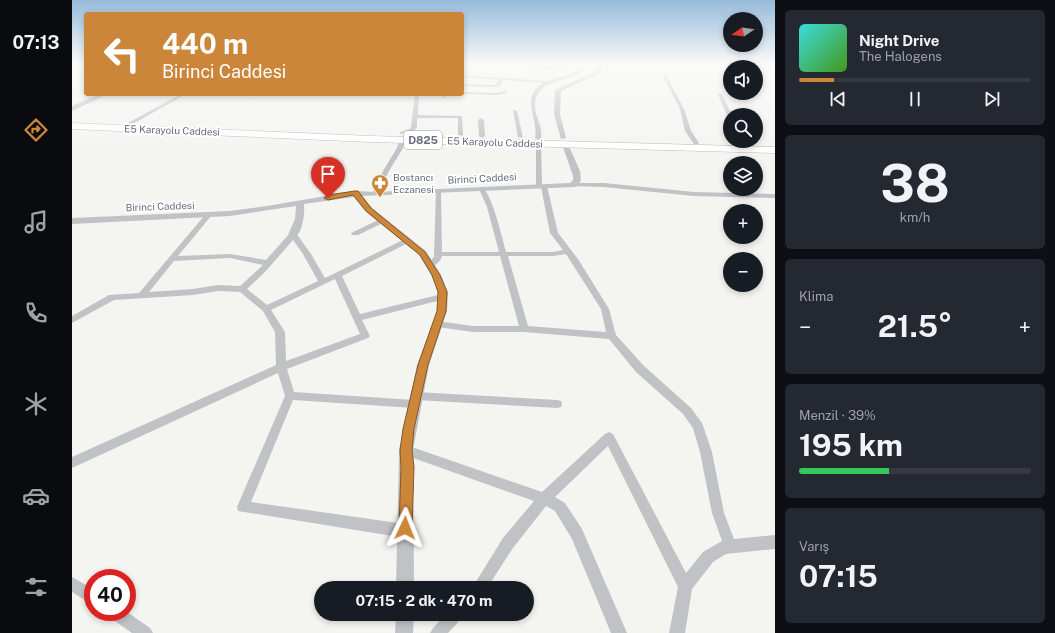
<!DOCTYPE html>
<html lang="tr">
<meta charset="utf-8">
<style>
:root{--surface:#171b24;--page:#242831;--text:#f1f3f6;--muted:#9ea1a6;--line:#363941;--accent:#cc863a}
body{margin:0;font-family:"Public Sans",sans-serif;background:var(--page);color:var(--text);height:100vh;display:flex;flex-direction:column;font-size:15px;white-space:nowrap}
*{box-sizing:border-box;margin:0}
p{font-size:13px;color:var(--muted)}
.icon{flex:none;width:22px;height:22px;fill:none;stroke:currentColor;stroke-width:2;stroke-linecap:round;stroke-linejoin:round}
.map{position:relative;flex:1;overflow:hidden}
.drawer{display:flex;flex-direction:column;gap:10px;padding:10px;background:#0d0f14;width:280px}
.drawer>*{flex:none}
.hud{position:absolute;left:12px;top:12px;width:380px;height:84px;border-radius:4px;box-shadow:0 2px 6px #0003;background:#cc863a;color:#fff;overflow:hidden}
.needle{width:26px;rotate:257deg}
.controls{position:absolute;left:651px;top:12px;display:grid;gap:8px}
.controls a{display:grid;place-items:center;width:40px;height:40px;border-radius:50%;background:var(--surface);box-shadow:0 2px 6px #0003;font-size:20px}
.speed{position:absolute;left:12px;top:569px;display:flex;gap:8px;font-size:20px;font-weight:700;text-align:center}
.speed>*{display:grid;place-content:center;width:52px;height:52px;border-radius:50%;background:var(--surface);box-shadow:0 2px 6px #0003;line-height:1}
.speed .limit{border:6px solid #d22;background:#fff;color:#111}
.pin{position:absolute;display:grid;place-items:center;width:34px;height:34px;color:#fff;margin:-41px -17px;border-radius:50% 50% 50% 0;rotate:-45deg;box-shadow:0 0 4px #0007}
.pin .icon{rotate:45deg}
.me{position:absolute;width:44px;margin:-22px;rotate:2deg;stroke-linejoin:round;filter:drop-shadow(0 0 3px #0008)}
.turn{display:flex;align-items:center;gap:14px;height:84px;padding:0 12px;font-size:18px}
.turn .icon{width:52px;height:52px;stroke-width:2.5}
.turn b{display:block;font-size:28px;line-height:34px}
.big{font-size:30px;font-weight:700;line-height:1.1}
.drawer .card{flex:1;display:flex;flex-direction:column;justify-content:center;gap:6px;min-width:0;padding:0 14px;border-radius:6px;background:var(--page)}
.drawer .dial{align-items:center;gap:0}
.dial b{font-size:52px;line-height:1}
.song{display:flex;align-items:center;gap:12px}
.cover{width:48px;height:48px;border-radius:6px;background:linear-gradient(135deg,hsl(180 70% 55%),hsl(100 70% 35%))}
.played{height:4px;border-radius:2px;background:linear-gradient(90deg,var(--accent) 15%,var(--line) 15%)}
.keys{display:flex;justify-content:space-around;direction:ltr}
.heat{display:flex;justify-content:space-between;align-items:center;font-size:22px;direction:ltr}
.charge{height:6px;border-radius:3px;background:linear-gradient(90deg,#34c759 39%,var(--line) 0)}
.trip{position:absolute;left:242px;top:581px;width:220px;height:40px;border-radius:20px;background:var(--surface);box-shadow:0 2px 6px #0003;font-weight:700;line-height:40px;text-align:center}
main{display:flex;flex:1;min-height:0}
.tab-bar{display:flex;flex-direction:column;width:72px;justify-content:space-around;align-items:center;background:#090b0e;color:var(--muted)}
.tab-bar .icon{width:28px;height:28px}
.tab-bar .on{color:var(--accent)}
.tab-bar b{font-size:18px;color:var(--text)}
.map>svg:first-child{display:block}
.lines{fill:none;stroke-linecap:round;stroke-linejoin:round}
.trunk-casing{stroke:#b3b5b9;stroke-width:1}
.minor{fill:#c1c2c6;fill-rule:evenodd}
.tertiary{fill:#c1c2c6;fill-rule:evenodd}
.trunk{fill:#fff;fill-rule:evenodd}
.route{fill:#cc863a;stroke:#855726}
.labels{text-anchor:middle;stroke-width:4;stroke-linejoin:round;paint-order:stroke}
.far-street-label{font-size:10px;fill:#676e7f;stroke:#fff}
.far-poi-label{font-size:10px;fill:#676e7f;stroke:#fff;text-anchor:start}
.shield{fill:#fff;stroke:#959aa5;stroke-width:1}
.shield-label{font-size:11px;font-weight:bold;fill:#676e7f}
</style>
<main>
<nav class="tab-bar">
<b>07:13</b>
<svg class="icon on" aria-label="directions" viewBox="0 0 24 24"><path d="M12 3l9 9-9 9-9-9zM9 14v-3h6M13 9l2 2-2 2"/></svg>
<svg class="icon" aria-label="music" viewBox="0 0 24 24"><path d="M9 18V5l10-2v13"/><circle cx="6" cy="18" r="3"/><circle cx="16" cy="16" r="3"/></svg>
<svg class="icon" aria-label="phone" viewBox="0 0 24 24"><path d="M5 4h4l2 5-3 2q2 4 5 5l2-3 5 2v4C11 20 4 13 5 4z"/></svg>
<svg class="icon" aria-label="climate" viewBox="0 0 24 24"><path d="M12 3v18M4 7l16 10M4 17L20 7"/></svg>
<svg class="icon" aria-label="car" viewBox="0 0 24 24"><path d="M5 17H2v-5l4-1 3-4h7l3 4 3 1v5h-3M9 17h6M6 11h13"/><circle cx="7" cy="17" r="2"/><circle cx="17" cy="17" r="2"/></svg>
<svg class="icon" aria-label="filters" viewBox="0 0 24 24"><path d="M4 7h16M4 17h16"/><circle cx="9" cy="7" r="2"/><circle cx="15" cy="17" r="2"/></svg>
</nav>
<div class="map">
<svg width="703" height="633" viewBox="0 0 703 633">
<rect width="100%" height="100%" fill="#f4f5f1"/>
<g class="lines">
<g class="trunk-casing">
<path id="trunk" d="M0 123 298 136 703 147V153L298 142 0 129Z"/>
</g>
<path class="minor" d="M444 64H460L487 68 493 64 496 65 488 70 443 65Z
M509 64H513L514 67C511 69 508 73 504 75 488 83 464 81 463 105 463 117 471 126 469 138L466 140 463 138C467 118 447 97 471 83L431 80 428 86 426 87 390 86V84L424 85 426 80 390 77V75L476 81 501 73 510 67Z
M590 74 594 75 612 109 619 131 627 143 626 144H622L613 131 608 109Z
M434 91 436 93 425 95 388 94H390V92L425 93Z
M648 93 650 94 660 115H658V118L655 116 646 94Z
M109 94H114L59 125 54 124Z
M343 94H347L346 115 390 116 391 136 386 135V118H345V127L342 131 328 134V132L338 129 339 127Z
M369 94H373L374 97 370 98Z
M441 110 445 111 451 138 446 137Z
M409 118 412 120 413 136 410 138 407 136 406 120Z
M328 138 333 139 331 148 317 171 306 194 301 195 300 194 311 171 325 148Z
M666 141H672L674 145 669 146Z
M464 142 469 143 470 185 475 186 486 233 506 259 537 309 544 335 572 366 619 408 630 423 640 452 652 513 662 539 703 535V549L654 554 641 562 620 589 613 633H597L606 587 536 446 483 497 493 503 510 529 555 633H539L500 539 483 511 474 506 441 548 415 588H400L431 538 462 501 330 454 328 450 330 446 334 445 470 492 533 434 537 432 541 434 614 573 631 552 650 541 640 513 628 452 621 428 611 414 564 372 537 339 452 332H401L365 327 360 324 365 321 401 326H447L428 256H370C369 261 363 266 358 267L354 265 362 257 364 190 369 191 370 252H427L415 207 407 189 410 187C419 191 431 240 434 252H481L491 250 478 233 469 187 464 186ZM494 254 529 309 534 332 456 326 436 256H481Z
M500 183H532L622 192 703 194V198L622 196 532 187 498 186V184Z
M135 214 139 216 106 256 158 254 194 260 218 233H224L239 254 253 278 333 239H339L340 241 270 276 288 314 370 294 373 295 374 297 373 299 290 320 298 336 296 338 215 369 222 392 342 400 346 401 347 404 346 407 342 408 221 400 179 502 333 524 338 526 340 531 338 536 333 538 166 511 165 507 213 396 206 373 0 468V457L204 365 203 332 191 311 168 292 146 291 121 295 42 300 0 323V316L37 295 67 293 133 215ZM221 240 231 254 246 281 195 305 175 289 193 272ZM158 258 191 265 168 286 146 285 121 289 77 292 102 261ZM263 279 288 334 214 361 213 332 199 310Z
M308 219H311L315 221 286 235H280L279 233Z
M344 392 485 400 489 401 490 404 489 407 485 408 344 400 340 399 339 396 340 393Z
M0 577 21 589V605L0 592Z
M35 612H55L78 628 81 633H60L37 617Z
M374 614H391L389 619 376 633H358L361 628Z"/>
<path class="tertiary" d="M525 64H529L530 66 527 74 489 91 488 114 494 138 489 139 482 114 483 90 523 72 526 66Z
M28 94H36L0 111V106Z
M493 142 496 144 508 171 509 181 503 187 290 196 300 208 354 251 369 275 376 292 375 311 357 365 341 450 342 588H324L327 450 345 365 365 311 366 292 359 275 347 255 294 212 282 197 232 204C233 213 231 235 221 238L216 235 223 219 224 206 158 216 0 224V218L158 211 195 206 283 191 303 192 498 183 501 180V176L490 144Z
M324 614H342L341 633H323Z"/>
<use href="#trunk" class="trunk"/>
</g>
<linearGradient id="sky" x2="0" y2="1"><stop stop-color="#96badb"/><stop offset="0.42" stop-color="#fafaf9"/><stop offset="1" stop-color="#fafaf9" stop-opacity="0"/></linearGradient>
<rect width="703" height="153" fill="url(#sky)"/>
<path class="route" d="M283 191H286L299 208 353 252 368 275 375 292 374 311 356 365 342 429 340 450 342 467 340 528 338 532 333 534 328 532 327 528 329 467 328 450 331 429 346 365 365 311 366 292 360 275 348 255 294 211 281 195 256 200 252 198 256 195Z"/>
<defs>
<g id="pharmacy-pin" transform="scale(0.9)"><path d="M0 17L-7.5 6A9.5 9.5 0 1 1 7.5 6Z" fill="#cc863a" stroke="#fff"/><path d="M-2-6h4v4h4v4h-4v4h-4v-4h-4v-4h4Z" fill="#fff"/></g>
</defs>
<g fill-rule="evenodd">
<use href="#pharmacy-pin" x="308" y="183"/>
</g>
<g class="labels">
<g class="far-street-label">
<text transform="translate(100 130) rotate(2)" y="4">E5 Karayolu Caddesi</text>
<text transform="translate(423 142) rotate(2)" y="4">E5 Karayolu Caddesi</text>
<text transform="translate(410 178) rotate(-3)" y="4">Birinci Caddesi</text>
<text transform="translate(88 206) rotate(-2)" y="4">Birinci Caddesi</text>
</g>
<g class="far-poi-label">
<text x="321" y="181">Bostancı<tspan x="321" dy="12">Eczanesi</tspan></text>
</g>
<rect class="shield" x="332" y="131" width="38" height="18" rx="3"/>
<g class="shield-label">
<text x="351" y="144">D825</text>
</g>
</g>
</svg>
<div class="controls">
<a><svg class="needle" viewBox="-14 -14 28 28"><path d="M0-13l5 13h-10z" fill="#e53935"/><path d="M0 13l5-13h-10z" fill="#9ea1a6"/></svg></a>
<a><svg class="icon" aria-label="sound" viewBox="0 0 24 24"><path d="M4 9h4l5-4v14l-5-4H4zM17 9q2 3 0 6"/></svg></a>
<a><svg class="icon" aria-label="search" viewBox="0 0 24 24"><circle cx="10" cy="10" r="6"/><path d="M15 15l6 6"/></svg></a>
<a><svg class="icon" aria-label="layers" viewBox="0 0 24 24"><path d="M12 4l9 5-9 5-9-5zM3 14l9 5 9-5"/></svg></a>
<a>+</a>
<a>−</a>
</div>
<div class="speed"><div class="limit">40</div></div>
<div class="pin" style="left:256px;top:198px;background:#d93025"><svg class="icon" aria-label="arrive" viewBox="0 0 24 24"><path d="M6 21V4h12l-3 4 3 4H6"/></svg></div>
<svg class="me" style="left:333px;top:528px" viewBox="-20 -20 40 40"><path d="M0-17L14 15 0 8-14 15z" fill="#cc863a" stroke="#fff" stroke-width="4"/></svg>
<div class="trip">07:15 · 2 dk · 470 m</div>
<div class="hud">
<div class="turn"><svg class="icon" aria-label="left" viewBox="0 0 24 24"><path d="M17 20v-9H6M10 6l-5 5 5 5"/></svg><div><b>440 m</b>Birinci Caddesi</div></div>
</div>
</div>
<section class="drawer">
<div class="card">
<div class="song"><i class="cover"></i><div><b>Night Drive</b><p>The Halogens</p></div></div>
<div class="played"></div>
<div class="keys"><svg class="icon" aria-label="previous" viewBox="0 0 24 24"><path d="M18 5L8 12l10 7zM5 5v14"/></svg><svg class="icon" aria-label="pause" viewBox="0 0 24 24"><path d="M8 5v14M16 5v14"/></svg><svg class="icon" aria-label="next" viewBox="0 0 24 24"><path d="M6 5l10 7-10 7zM19 5v14"/></svg></div>
</div>
<div class="card dial"><b>38</b><p>km/h</p></div>
<div class="card"><p>Klima</p>
<div class="heat"><a>−</a><b class="big">21.5°</b><a>+</a></div>
</div>
<div class="card"><p>Menzil · 39%</p><b class="big">195 km</b><div class="charge"></div></div>
<div class="card"><p>Varış</p><b class="big">07:15</b></div>
</section>
</main>
